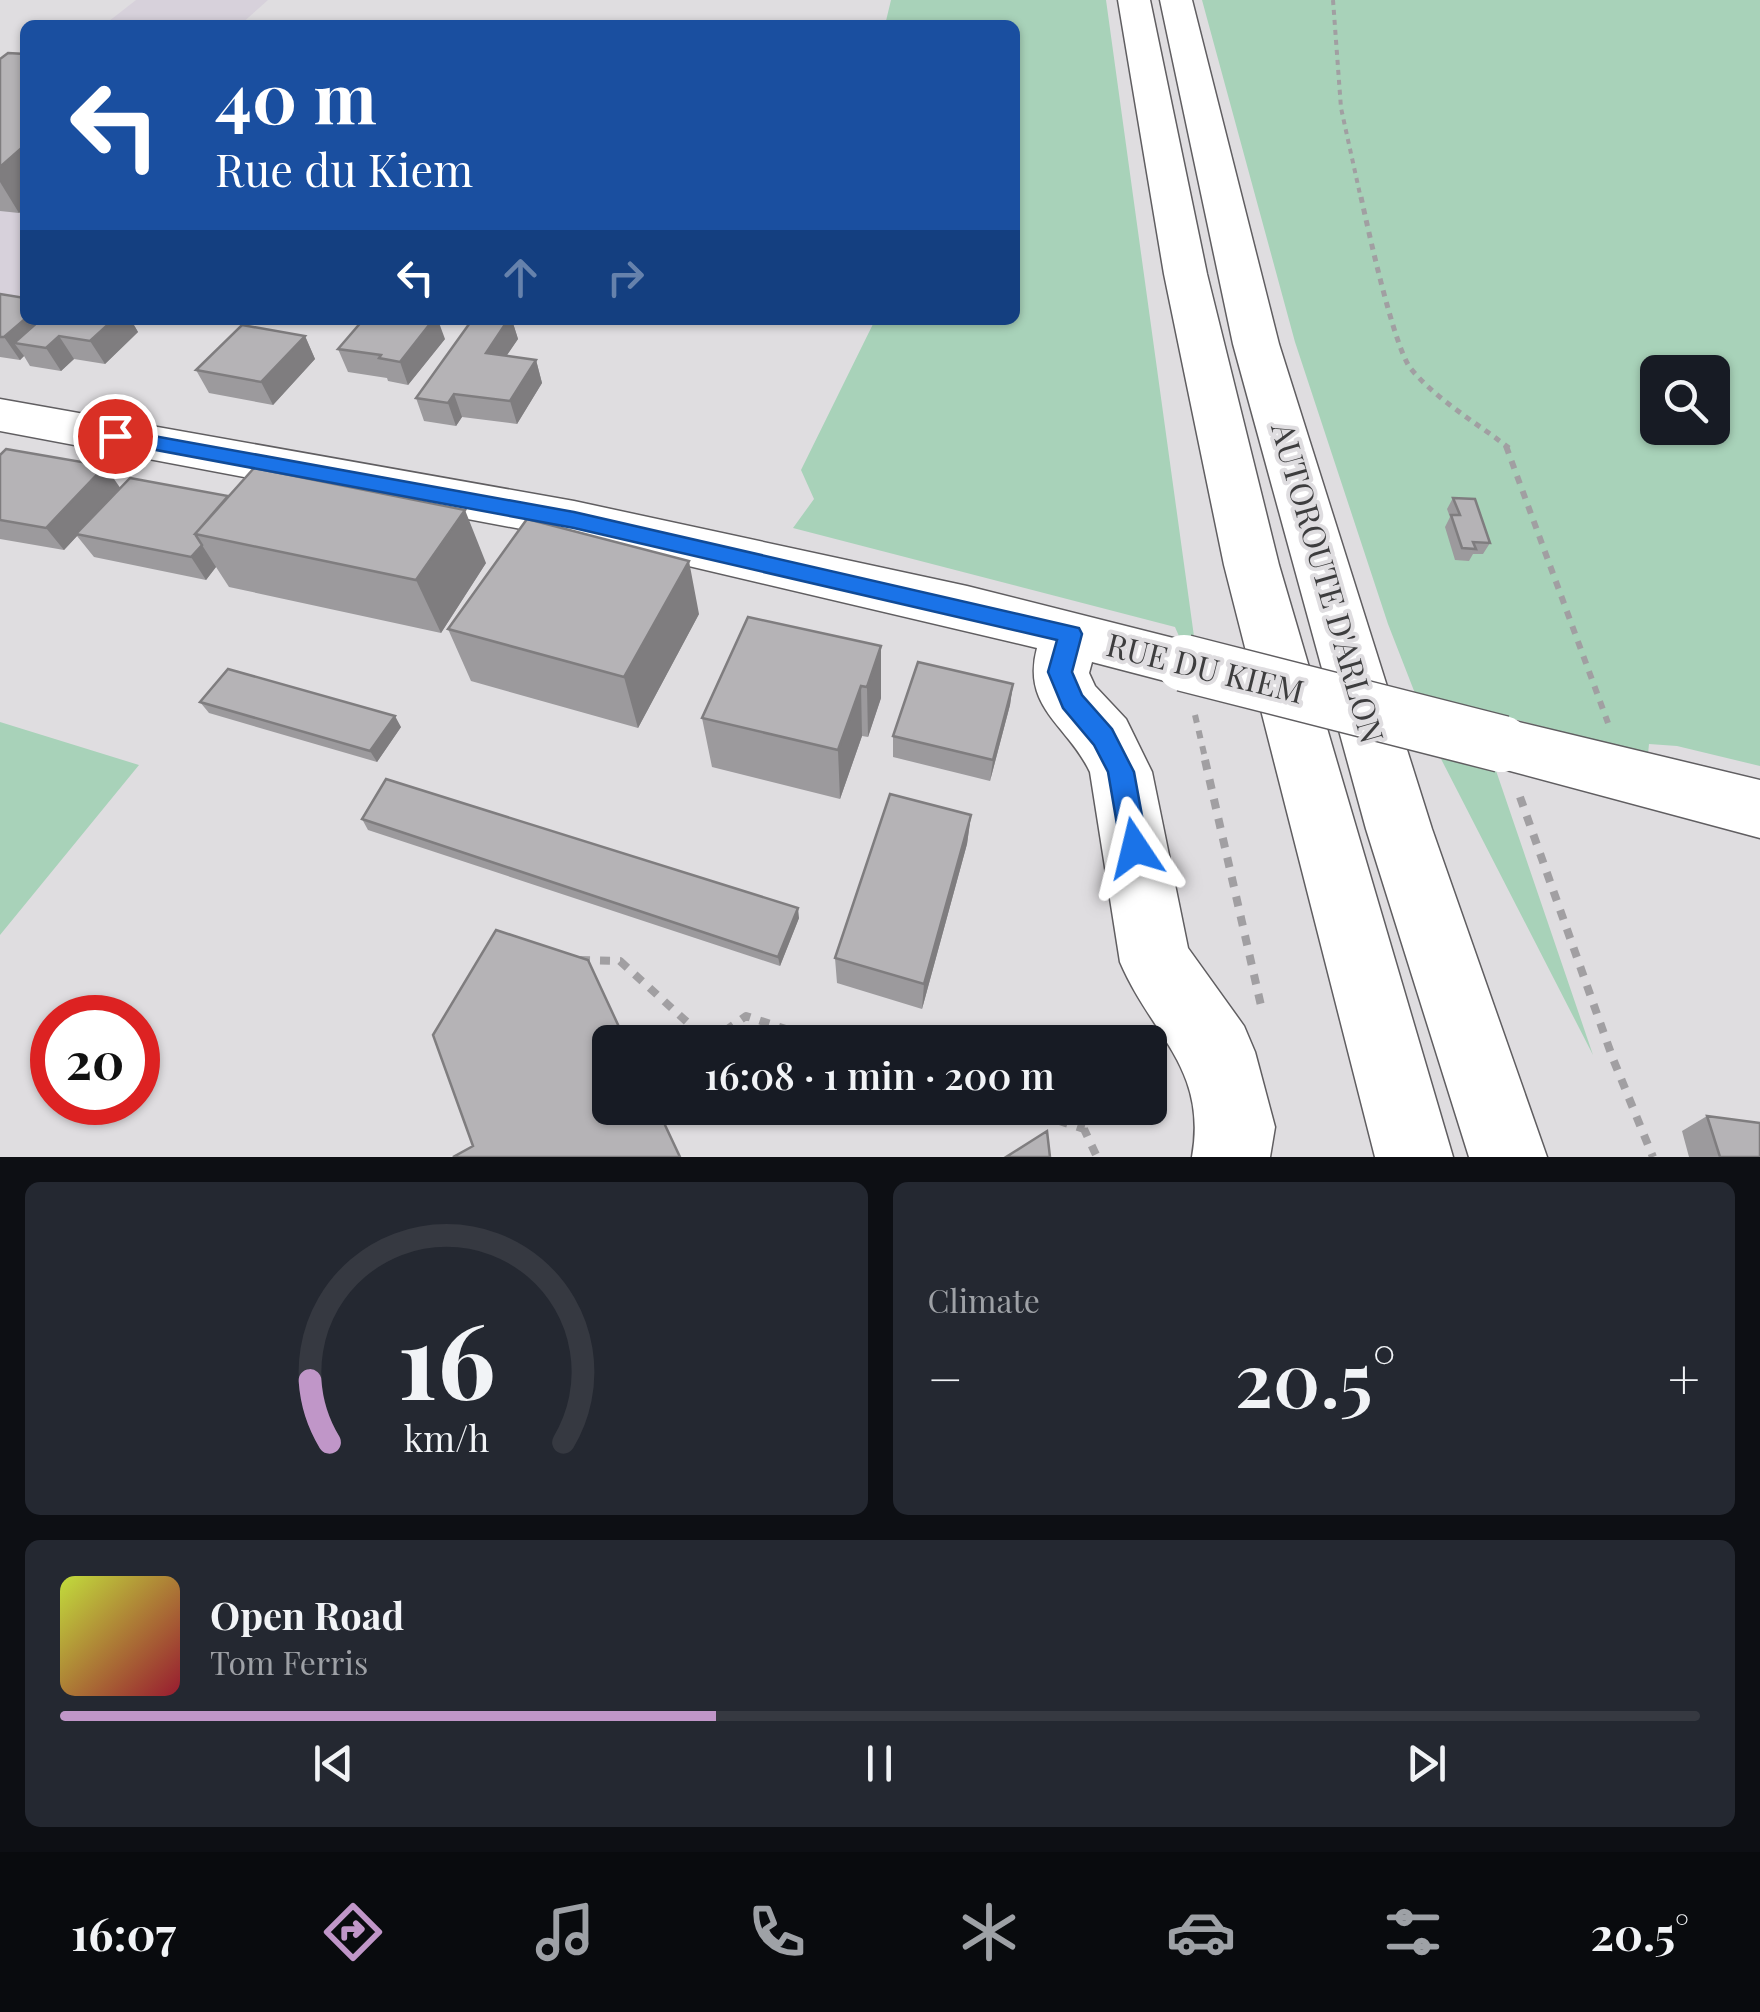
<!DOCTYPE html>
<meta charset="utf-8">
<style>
:root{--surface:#171b24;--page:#242831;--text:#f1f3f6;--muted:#9ea1a6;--line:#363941;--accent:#c096c8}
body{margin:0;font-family:"Playfair Display",serif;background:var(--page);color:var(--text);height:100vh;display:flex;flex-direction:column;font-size:38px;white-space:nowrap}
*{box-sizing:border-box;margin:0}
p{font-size:32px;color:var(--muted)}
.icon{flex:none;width:55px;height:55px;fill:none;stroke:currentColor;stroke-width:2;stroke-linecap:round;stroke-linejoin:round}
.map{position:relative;height:1157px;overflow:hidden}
.details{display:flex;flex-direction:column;gap:25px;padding:25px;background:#0d0f14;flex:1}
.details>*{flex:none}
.hud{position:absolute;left:20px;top:20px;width:1000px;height:305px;border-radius:15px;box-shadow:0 2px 8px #0004;background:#1a4fa0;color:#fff;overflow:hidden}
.controls{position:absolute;left:1640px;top:355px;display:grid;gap:20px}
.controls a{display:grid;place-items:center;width:90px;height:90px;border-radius:15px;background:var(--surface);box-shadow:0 2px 8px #0004;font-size:50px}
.speed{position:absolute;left:30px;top:995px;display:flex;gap:20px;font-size:50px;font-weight:700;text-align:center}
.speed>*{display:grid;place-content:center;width:130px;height:130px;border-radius:50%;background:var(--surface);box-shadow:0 2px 8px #0004;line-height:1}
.speed .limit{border:15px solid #d22;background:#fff;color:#111}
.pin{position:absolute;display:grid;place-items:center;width:85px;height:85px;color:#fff;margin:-42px;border:5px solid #fff;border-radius:50%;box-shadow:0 2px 10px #0007}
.me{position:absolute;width:110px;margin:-55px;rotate:350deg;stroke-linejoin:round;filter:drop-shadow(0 0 8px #0008)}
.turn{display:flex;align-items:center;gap:35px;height:210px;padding:0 30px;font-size:45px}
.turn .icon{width:130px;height:130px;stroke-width:2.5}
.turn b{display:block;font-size:70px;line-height:85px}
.lanes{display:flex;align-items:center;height:95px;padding:0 30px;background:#0003;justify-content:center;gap:50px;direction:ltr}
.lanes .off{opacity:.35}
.big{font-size:75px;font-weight:600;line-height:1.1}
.details .card{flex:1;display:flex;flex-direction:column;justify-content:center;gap:15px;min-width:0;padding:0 35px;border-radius:15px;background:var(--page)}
.details .dial{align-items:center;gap:0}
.dial svg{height:260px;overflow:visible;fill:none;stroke:var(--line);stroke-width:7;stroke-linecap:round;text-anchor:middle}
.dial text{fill:var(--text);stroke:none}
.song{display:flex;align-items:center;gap:30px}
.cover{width:120px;height:120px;border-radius:15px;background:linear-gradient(135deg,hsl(70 70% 55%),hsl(350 70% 35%))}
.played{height:10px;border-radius:5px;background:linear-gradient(90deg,var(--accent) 40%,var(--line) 40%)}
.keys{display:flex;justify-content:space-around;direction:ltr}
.heat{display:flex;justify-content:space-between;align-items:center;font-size:55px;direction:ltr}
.details .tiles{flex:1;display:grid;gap:25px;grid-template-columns:1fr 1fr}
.card:last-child{grid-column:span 2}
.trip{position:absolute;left:592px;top:1025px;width:575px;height:100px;border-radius:15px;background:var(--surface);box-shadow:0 2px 8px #0004;font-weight:600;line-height:100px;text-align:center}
.tabs{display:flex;height:160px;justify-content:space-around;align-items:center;background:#090b0e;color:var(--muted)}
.tabs .icon{width:70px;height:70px}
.tabs .on{color:var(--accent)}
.tabs b{font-size:45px;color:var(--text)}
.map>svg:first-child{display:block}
.built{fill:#d7d1db}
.green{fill:#a8d2b9;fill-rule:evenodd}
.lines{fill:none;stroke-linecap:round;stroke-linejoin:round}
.minor-casing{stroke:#605e61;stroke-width:3}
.highway-casing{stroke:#605e61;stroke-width:3}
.path-far3{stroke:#a19fa2;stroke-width:4;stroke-dasharray:5 5;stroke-linecap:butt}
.path-far2{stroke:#a19fa2;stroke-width:5;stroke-dasharray:6 6;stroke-linecap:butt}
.path-far1{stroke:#a19fa2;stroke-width:6;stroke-dasharray:8 8;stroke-linecap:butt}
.path{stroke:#a19fa2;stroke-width:8;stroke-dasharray:10 10;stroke-linecap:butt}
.minor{fill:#fff;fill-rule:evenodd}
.highway{fill:#fff;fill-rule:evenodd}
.minor-bridge-casing{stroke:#605e61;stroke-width:59;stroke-linecap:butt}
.minor-bridge{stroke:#fff;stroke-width:56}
.wall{fill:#9c9a9d}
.shaded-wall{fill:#7f7d7f}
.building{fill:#b5b3b6;stroke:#7f7d7f;stroke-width:2.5}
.route{fill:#1a73e8;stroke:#114b97;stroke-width:2.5}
.labels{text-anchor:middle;stroke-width:8;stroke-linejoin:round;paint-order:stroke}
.street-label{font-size:32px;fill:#3d3d3e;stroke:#dfdde0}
</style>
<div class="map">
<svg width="1760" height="1157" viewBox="0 0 1760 1157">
<rect width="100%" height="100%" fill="#dfdde0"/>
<path class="built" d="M136 0H268L240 25H104Z
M25 81V296L0 319V98Z"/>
<path class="green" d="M891 0H1106L1201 687 1175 627 793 528 814 499 801 470 875 320H1015V25H885Z
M1202 0H1760V766L1677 746 1649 744 1648 754 1475 709 1593 1055 1439 755 1388 624 1295 342ZM1658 372H1712V428H1658Z
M0 722 139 765 0 935Z"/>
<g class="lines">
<g class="minor-casing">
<path id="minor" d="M0 399 574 501 967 586 1205 646 1213 663 1205 680 1184 686 1092 662 1089 673 1095 686 1126 719 1152 772 1188 948 1244 1026 1255 1052 1275 1127 1270 1157H1192C1208 1068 1151 1035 1120 962L1090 772C1068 725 1021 708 1037 648L574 539 0 431Z
M1502 718 1760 780V838L1480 763 1471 744 1480 725Z"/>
</g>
<g class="highway-casing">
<path id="highway" d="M1118 0H1150L1207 274 1279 565 1453 1157H1375L1224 565 1164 274Z
M1160 0H1192L1279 344 1432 829 1547 1157H1469L1366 829 1233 344Z"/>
</g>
<path class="path-far3" d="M1333 0 1341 108 1361 199"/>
<path class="path-far2" d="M1361 197C1368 229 1394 348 1411 369 1438 401 1477 423 1509 448"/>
<path class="path-far1" d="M1506 446 1608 723
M1195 715 1206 762"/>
<path class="path" d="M1205 760 1262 1010
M1520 797 1613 1059 1653 1157
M580 960 620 961 709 1042 746 1016 825 1042
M1020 1108 1084 1129
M1090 1108 1084 1129 1097 1157"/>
<use href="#minor" class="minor"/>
<use href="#highway" class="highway"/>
<g class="minor-bridge-casing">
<path id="minor-bridge" d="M1184 663 1502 744"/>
</g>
<use href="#minor-bridge" class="minor-bridge"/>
</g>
<path class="wall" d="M25 54V207L19 213 0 211V59Z
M0 294 25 320H131L138 332 105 364 74 359 61 371 30 366 24 356 20 360 0 357Z
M472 320H512L518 339 506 356 536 360 542 383 517 424 462 417 456 426 424 421 416 398Z
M305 336 315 359 273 405 209 393 196 370Z
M445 339 408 385 388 381 387 378 348 372 338 349Z
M0 455 120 488 486 563 441 633 229 587 216 567 206 580 94 557 77 536 64 550 0 539Z
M1453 498 1490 543 1483 554H1473L1469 561 1455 560 1445 527 1450 517 1447 509Z
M699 614 638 728 471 681 448 629Z
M881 646V698L868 737 862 736 840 799 712 767 702 718Z
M1013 684 1010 705 990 781 893 757V736Z
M200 702 401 727 377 762 209 713Z
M971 815 967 844 922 1009 837 983 835 958Z
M362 819 799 918 780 966 368 830Z
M1707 1116 1760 1157H1689L1682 1131Z"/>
<path class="shaded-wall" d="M25 145V207L19 213 0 182V167Z
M25 319 59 320 14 343 24 356 20 360 4 337Z
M113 320H131L138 332 105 364 90 341Z
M433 320H438L445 339 408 385 400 362Z
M508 320H512L518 339 493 376 486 353Z
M59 336 74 359 61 371 46 348Z
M305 336 315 359 273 405 261 382Z
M536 360 542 383 517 424 510 401Z
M454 394 462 417 456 426 448 403Z
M105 466 121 489 64 550 46 528Z
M465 510 486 563 441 633 416 580Z
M202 545 216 567 206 580 191 557Z
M689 561 699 614 638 728 624 677Z
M881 646V698L868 737 867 687Z
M1013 684 1010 705 990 781 993 760Z
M861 686 862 736 840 799 838 750Z
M395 716 401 727 377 762 370 751Z
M971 815 967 844 922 1009 924 984Z
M798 908 799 918 780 966 778 957Z"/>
<path class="building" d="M8 53 25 54V145L0 167V59Z
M0 294 25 298V319L4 337H0Z
M40 320H113L90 341 59 336 46 348 14 343Z
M363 320H433L400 362 379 358 381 355 338 349Z
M472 320H508L486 353 536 360 510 401 454 394 448 403 416 398Z
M242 325 305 336 261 382 196 370Z
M6 449 105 466 46 528 0 520V455Z
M254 468 465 510 416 580 195 534Z
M130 478 228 496 195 534 202 545 191 557 76 534Z
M1453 498 1475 499 1490 543 1473 542 1476 549 1462 548 1451 515H1460Z
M527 519 689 561 624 677 448 629Z
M748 617 881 646 867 687 861 686 838 750 702 718Z
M918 662 1013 684 993 760 893 736Z
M228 669 395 716 370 751 200 702Z
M386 779 798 908 778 957 362 819Z
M890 794 971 815 924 984 835 958Z
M496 930 588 960 626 1042H610V1108H657L680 1157H453L473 1146 433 1035Z
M1707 1116 1760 1123V1157H1720Z
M1047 1131 1050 1157H1006Z"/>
<path class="route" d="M115 429 574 512 1079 628 1082 634 1072 672 1082 695 1112 729 1134 772 1148 848 1144 857 1135 861 1125 857 1121 848 1108 772 1094 745 1063 708 1048 672 1057 640 574 528 108 441 105 436Z"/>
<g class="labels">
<g class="street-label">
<text transform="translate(1327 583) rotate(74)" y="11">AUTOROUTE D'ARLON</text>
<text transform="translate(1205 669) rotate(14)" y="11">RUE DU KIEM</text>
</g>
</g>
</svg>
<div class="controls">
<a><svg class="icon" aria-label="search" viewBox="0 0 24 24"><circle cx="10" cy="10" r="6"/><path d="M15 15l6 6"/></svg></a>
</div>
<div class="speed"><div class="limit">20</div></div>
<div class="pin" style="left:115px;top:436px;background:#d93025"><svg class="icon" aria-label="arrive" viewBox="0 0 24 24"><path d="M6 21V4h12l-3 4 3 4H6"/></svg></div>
<svg class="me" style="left:1135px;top:848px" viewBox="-20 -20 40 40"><path d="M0-17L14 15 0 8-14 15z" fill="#1a73e8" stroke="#fff" stroke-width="4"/></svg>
<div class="trip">16:08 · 1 min · 200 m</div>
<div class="hud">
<div class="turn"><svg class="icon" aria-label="left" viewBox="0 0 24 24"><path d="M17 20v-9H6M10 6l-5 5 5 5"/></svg><div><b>40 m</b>Rue du Kiem</div></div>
<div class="lanes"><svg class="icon" aria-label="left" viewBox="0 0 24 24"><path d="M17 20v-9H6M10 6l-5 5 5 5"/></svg><svg class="icon off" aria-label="ahead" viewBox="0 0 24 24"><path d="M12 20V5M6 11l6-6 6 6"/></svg><svg class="icon off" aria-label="right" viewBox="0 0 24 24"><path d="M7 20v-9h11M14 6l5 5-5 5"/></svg></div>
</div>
</div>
<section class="details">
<div class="tiles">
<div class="card dial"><svg viewBox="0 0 100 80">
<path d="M14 69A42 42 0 1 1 86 69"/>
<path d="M14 69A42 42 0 0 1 8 50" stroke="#c096c8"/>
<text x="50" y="56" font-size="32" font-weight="700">16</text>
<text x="50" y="72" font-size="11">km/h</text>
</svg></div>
<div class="card"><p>Climate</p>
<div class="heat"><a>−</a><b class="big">20.5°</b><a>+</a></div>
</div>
<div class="card">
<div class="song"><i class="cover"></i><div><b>Open Road</b><p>Tom Ferris</p></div></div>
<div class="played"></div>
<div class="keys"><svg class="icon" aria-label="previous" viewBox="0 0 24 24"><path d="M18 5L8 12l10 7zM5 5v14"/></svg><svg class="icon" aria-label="pause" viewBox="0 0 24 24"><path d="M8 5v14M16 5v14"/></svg><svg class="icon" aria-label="next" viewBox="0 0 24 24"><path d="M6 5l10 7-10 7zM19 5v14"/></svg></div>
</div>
</div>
</section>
<nav class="tabs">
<b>16:07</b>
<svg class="icon on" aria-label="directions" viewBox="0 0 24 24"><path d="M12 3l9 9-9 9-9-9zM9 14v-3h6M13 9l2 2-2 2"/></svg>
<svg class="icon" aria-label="music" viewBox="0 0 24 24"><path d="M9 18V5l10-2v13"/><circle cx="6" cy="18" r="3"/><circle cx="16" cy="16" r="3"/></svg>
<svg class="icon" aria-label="phone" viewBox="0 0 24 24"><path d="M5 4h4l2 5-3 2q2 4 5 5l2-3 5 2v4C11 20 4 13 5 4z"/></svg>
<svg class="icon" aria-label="climate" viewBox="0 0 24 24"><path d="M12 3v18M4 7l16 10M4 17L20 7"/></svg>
<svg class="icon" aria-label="car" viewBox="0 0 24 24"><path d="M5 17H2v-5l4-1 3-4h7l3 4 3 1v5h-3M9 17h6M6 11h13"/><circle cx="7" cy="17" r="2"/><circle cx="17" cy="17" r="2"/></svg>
<svg class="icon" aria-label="filters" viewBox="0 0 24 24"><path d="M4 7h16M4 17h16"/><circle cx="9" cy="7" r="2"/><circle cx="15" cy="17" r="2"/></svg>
<b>20.5°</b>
</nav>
